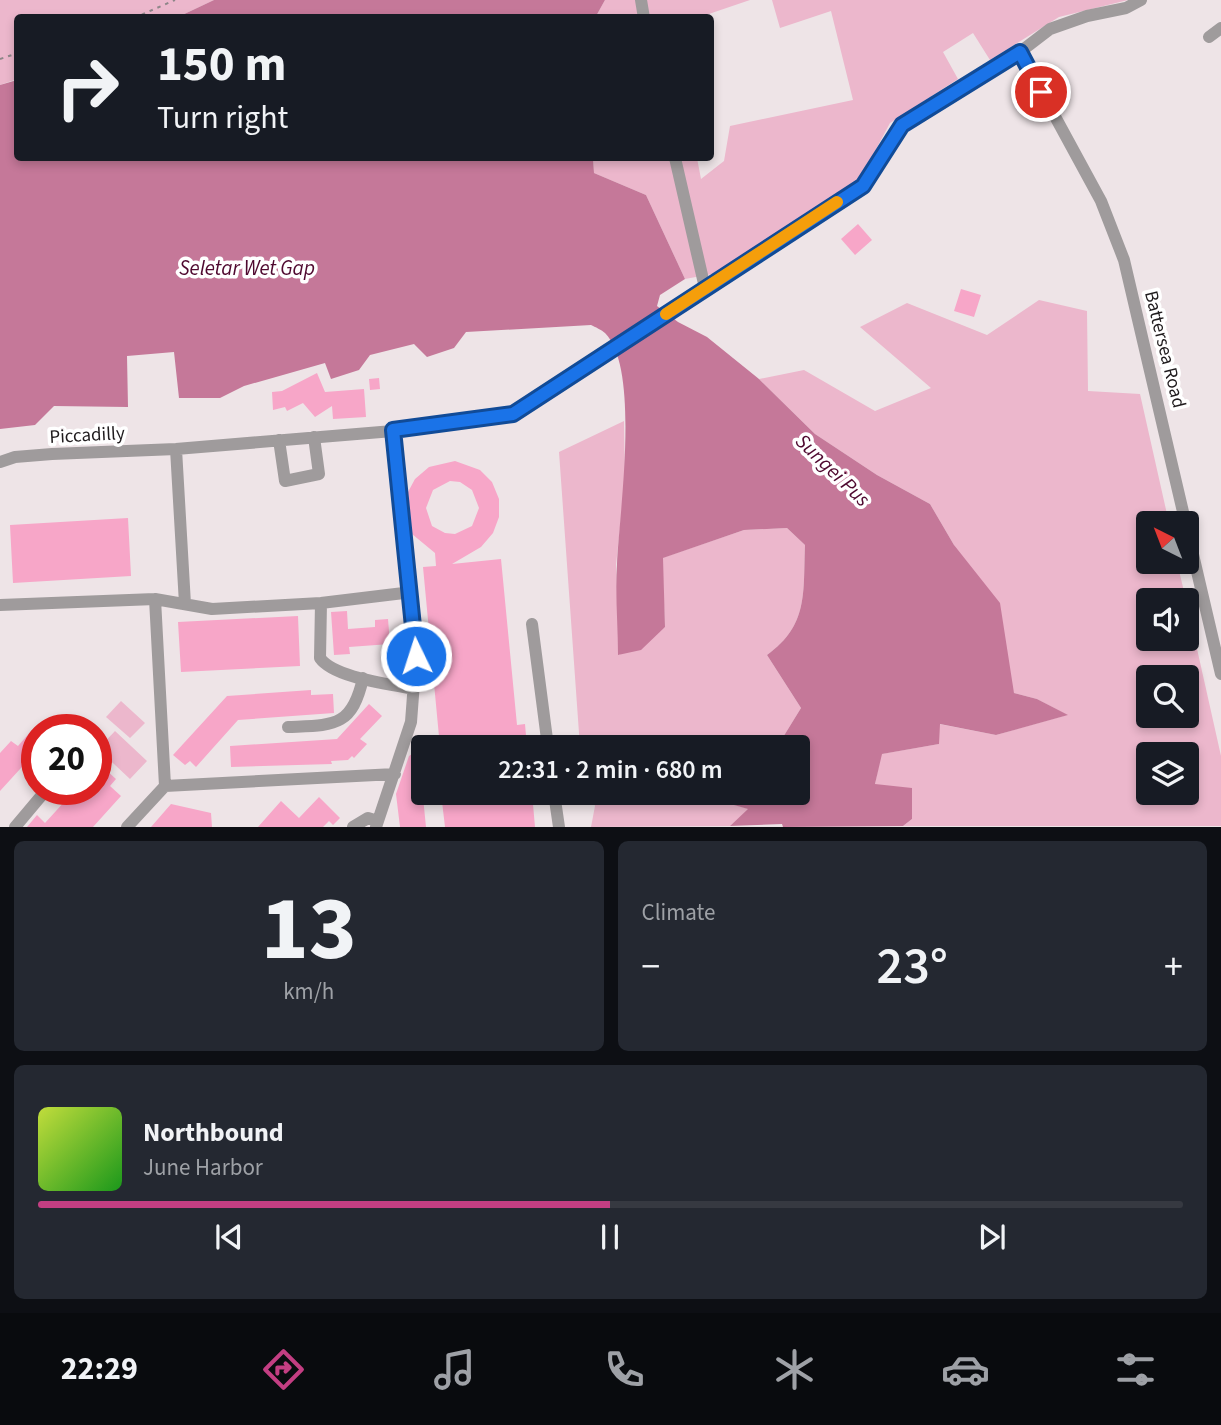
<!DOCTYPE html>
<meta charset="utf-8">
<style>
:root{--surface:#171b24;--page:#242831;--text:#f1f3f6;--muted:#9ea1a6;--line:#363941;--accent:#c33e82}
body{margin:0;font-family:"Source Sans 3",sans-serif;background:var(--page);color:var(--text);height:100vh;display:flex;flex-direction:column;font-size:26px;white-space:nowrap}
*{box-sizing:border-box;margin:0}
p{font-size:23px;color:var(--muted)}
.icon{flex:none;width:38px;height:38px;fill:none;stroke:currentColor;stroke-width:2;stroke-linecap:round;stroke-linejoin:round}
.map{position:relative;height:827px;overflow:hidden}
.sheet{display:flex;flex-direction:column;gap:14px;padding:14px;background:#0d0f14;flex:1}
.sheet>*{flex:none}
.hud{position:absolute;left:14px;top:14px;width:700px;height:147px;border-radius:7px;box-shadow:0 4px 10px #0003;background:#171b24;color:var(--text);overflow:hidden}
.needle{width:46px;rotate:318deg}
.tools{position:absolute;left:1136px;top:511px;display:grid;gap:14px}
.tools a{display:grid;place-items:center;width:63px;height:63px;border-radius:7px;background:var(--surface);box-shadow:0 4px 10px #0003;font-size:35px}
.speed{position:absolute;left:21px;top:714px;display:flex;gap:14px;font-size:35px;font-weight:700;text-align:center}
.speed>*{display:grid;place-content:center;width:91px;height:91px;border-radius:50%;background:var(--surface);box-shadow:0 4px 10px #0003;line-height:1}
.speed .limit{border:10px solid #d22;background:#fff;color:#111}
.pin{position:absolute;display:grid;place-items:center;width:60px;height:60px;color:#fff;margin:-30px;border:4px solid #fff;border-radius:50%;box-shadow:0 2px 7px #0007}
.me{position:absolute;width:77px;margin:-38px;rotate:356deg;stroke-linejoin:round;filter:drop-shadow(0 0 5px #0008)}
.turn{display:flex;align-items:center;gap:24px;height:147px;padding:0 28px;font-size:32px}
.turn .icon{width:91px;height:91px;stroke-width:2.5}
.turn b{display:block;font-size:49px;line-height:60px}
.big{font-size:52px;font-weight:600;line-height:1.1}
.sheet .widget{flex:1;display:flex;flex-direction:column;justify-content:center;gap:10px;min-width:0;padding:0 24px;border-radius:10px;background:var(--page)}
.sheet .dial{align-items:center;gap:0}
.dial b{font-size:91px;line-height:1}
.song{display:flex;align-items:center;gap:21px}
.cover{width:84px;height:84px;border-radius:10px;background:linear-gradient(135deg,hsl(70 70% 55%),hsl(120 70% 35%))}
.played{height:7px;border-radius:4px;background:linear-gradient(90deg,var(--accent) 50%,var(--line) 50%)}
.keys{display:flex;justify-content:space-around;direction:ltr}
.heat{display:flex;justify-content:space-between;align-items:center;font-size:38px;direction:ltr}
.sheet .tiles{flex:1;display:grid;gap:14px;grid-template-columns:1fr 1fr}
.widget:last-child{grid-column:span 2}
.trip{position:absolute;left:411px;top:735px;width:399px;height:70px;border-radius:7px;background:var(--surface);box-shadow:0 4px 10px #0003;font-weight:600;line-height:70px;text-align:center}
.dock{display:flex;height:112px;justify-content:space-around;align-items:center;background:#090b0e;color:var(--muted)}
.dock .icon{width:49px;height:49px}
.dock .on{color:var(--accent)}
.dock b{font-size:32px;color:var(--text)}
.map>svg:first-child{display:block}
.green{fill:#ecb7cc;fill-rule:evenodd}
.water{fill:#c57899}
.building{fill:#f7a6c8;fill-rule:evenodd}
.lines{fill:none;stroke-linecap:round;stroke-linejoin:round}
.path{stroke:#8d8688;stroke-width:2;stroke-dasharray:3.5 5;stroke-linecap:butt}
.minor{stroke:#9f9b9c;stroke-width:12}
.route-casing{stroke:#114b97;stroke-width:18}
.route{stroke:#1a73e8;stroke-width:12}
.slow{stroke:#f59e0b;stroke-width:12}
.labels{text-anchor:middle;stroke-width:7;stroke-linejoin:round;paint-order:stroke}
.street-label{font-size:19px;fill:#1f1b1d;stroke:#fff}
.water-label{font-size:21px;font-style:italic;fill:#4f082f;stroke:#fff}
</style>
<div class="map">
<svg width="1221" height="827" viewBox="0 0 1221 827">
<rect width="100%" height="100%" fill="#eee4e7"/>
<path class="green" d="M0 0H214L178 17 18 18 17 79 0 85Z
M605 0H750L700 17 595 18Z
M772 0H1128L1059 17 990 60 973 33 943 52 958 79 890 123 859 181 712 274 685 279 646 195 594 173 593 158H697L701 179 724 161 730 126 853 100 831 11 780 28Z
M1039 300 1087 311 1088 391 1140 394 1169 523H1148V562H1177L1186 600H1148V639H1186L1187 604 1221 756V826H903L912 819 875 784 881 754 939 744V724L996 735 1067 715 1037 699 1014 693 954 545 930 504 877 475 815 434 759 379 804 370 875 411 931 388 860 327 907 303 987 335ZM1148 677H1186V716H1148ZM1148 754H1186V793H1148Z
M624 421 625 481 616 565 619 655 665 627 662 558 744 530 787 528 805 545C803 592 809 625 767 655L801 708 777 747H580L559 452Z
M121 701 145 723 130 738 106 717Z
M115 731 147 761 130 779 98 749Z
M591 793H692L749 809 730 826 591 827 595 806Z"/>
<path class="water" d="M214 0H605L595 18 178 17Z
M17 80 18 158H593L594 173 646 195 685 279 660 295 657 306 678 322 707 337 759 379 815 434 877 475 930 504 954 545 1000 603 1014 693 1037 699 1068 715 996 735 940 724 939 744 882 754 875 784 912 788V819L903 826 783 827 782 824 730 826 748 809 692 793H798V747H777L801 708 767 655C809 625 803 592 805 545L787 528 744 530 663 558 665 627 641 650 618 655C618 625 615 594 617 564 619 514 641 369 605 333 602 330 595 327 591 325L466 332 454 348 427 357 414 344 370 355 359 370 331 379 325 363 244 386 220 398H179L174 352 127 356 128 407 54 406 35 425 0 429V85Z"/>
<path class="building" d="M858 224 872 240 855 255 841 239Z
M961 289 981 295 974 317 954 311Z
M317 373 325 392 364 389 366 417 333 419 332 406 315 417 303 403 287 411 285 407 273 410 272 392 282 391Z
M379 378 380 389 370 390 369 379Z
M455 461 480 470 492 482 499 499V517L493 533 481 547 452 564 501 559 517 725 525 724 527 747H440L423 567 436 566 435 553 412 534 408 492 415 479 429 467ZM450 481 460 482 472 490 479 508 472 526 455 534 445 533 432 526 426 508 433 490Z
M128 518 131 576 13 583 10 525Z
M347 611 348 629 375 627V620L388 619 390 644 349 647 350 654 334 655 331 612Z
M298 616 300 666 181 672 178 622Z
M311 690V695L333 694 334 713 238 720 196 767 190 761 185 765 173 755 227 696Z
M369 704 382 716 360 739 367 744 354 758 352 756 348 760 331 761 332 764 231 767 230 746 337 739Z
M32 730 37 735V761L31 757 0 791V753L11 741 18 746Z
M424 746 422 787 426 827H400L396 794 409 756Z
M96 761 116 779 110 786 121 796 93 827H27L37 815 45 823 76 789H96Z
M441 793H532L535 827H445Z
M319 797 340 818 333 825 329 821 323 827H258L281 801 299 818Z
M171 804 211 813 212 827H151Z"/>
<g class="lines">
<path class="path" d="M134 18 175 0
M0 59 18 53"/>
<path class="minor" d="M641 0 644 18
M1209 37 1221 28
M1020 52 1101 201 1124 260 1221 674
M675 158 705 288
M279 440 285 481 319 474 314 437
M176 449 185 604
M0 462 15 457 52 454 176 449 393 431 513 414 863 186 902 125 1020 52 1050 29 1087 16 1126 8 1141 0
M155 599 165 786
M321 603 320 658C334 678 390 684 414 689
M0 605 155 599 212 609 321 603 412 592
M532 624 548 747
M288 727C333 725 352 728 363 678
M554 793 559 827
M15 827 47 789
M127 827 165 786 395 774
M353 827 368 818 378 821
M376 827 411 722 416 656 393 431"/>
</g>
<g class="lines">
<g class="route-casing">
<path id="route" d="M416 656 393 430 513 414 863 186 902 125 1020 52 1041 92"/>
</g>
<use href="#route" class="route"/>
<path class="slow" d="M666 314 837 202"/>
</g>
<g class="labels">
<g class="street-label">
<text transform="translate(1166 349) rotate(76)" y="7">Battersea Road</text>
<text transform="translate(87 434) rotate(-3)" y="7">Piccadilly</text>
</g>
<g class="water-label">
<text x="247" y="275">Seletar Wet Gap</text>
<text transform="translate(833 470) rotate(44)" y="7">Sungei Pus</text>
</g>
</g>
</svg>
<div class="tools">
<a><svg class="needle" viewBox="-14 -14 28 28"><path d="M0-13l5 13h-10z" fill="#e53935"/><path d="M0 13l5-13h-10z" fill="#9ea1a6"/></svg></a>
<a><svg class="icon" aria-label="sound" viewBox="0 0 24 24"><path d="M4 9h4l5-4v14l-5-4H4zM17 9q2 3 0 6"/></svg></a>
<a><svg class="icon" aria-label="search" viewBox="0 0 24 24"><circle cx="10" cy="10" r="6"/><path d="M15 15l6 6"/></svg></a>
<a><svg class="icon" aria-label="layers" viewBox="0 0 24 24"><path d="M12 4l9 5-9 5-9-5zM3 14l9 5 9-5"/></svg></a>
</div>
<div class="speed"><div class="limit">20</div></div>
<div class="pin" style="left:1041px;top:92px;background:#d93025"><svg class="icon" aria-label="arrive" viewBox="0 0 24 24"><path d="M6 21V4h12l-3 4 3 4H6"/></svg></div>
<svg class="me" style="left:416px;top:656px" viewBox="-20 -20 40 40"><circle r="17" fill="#1a73e8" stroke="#fff" stroke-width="3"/><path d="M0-11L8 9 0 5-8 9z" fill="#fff"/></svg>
<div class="trip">22:31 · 2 min · 680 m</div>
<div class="hud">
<div class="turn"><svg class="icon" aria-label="right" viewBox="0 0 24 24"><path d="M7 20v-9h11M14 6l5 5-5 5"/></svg><div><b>150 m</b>Turn right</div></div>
</div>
</div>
<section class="sheet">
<div class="tiles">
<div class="widget dial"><b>13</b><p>km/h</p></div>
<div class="widget"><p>Climate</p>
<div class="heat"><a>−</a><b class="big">23°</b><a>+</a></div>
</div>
<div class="widget">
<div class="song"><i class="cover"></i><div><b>Northbound</b><p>June Harbor</p></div></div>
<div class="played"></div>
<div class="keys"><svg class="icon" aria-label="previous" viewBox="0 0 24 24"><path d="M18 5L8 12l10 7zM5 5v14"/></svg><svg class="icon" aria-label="pause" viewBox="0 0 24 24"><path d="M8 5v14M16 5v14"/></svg><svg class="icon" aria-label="next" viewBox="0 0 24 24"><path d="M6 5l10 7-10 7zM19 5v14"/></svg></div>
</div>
</div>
</section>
<nav class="dock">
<b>22:29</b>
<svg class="icon on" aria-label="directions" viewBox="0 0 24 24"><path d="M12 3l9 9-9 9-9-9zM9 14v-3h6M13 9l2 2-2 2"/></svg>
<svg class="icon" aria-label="music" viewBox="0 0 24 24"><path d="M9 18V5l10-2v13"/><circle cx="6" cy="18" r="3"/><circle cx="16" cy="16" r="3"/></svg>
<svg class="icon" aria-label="phone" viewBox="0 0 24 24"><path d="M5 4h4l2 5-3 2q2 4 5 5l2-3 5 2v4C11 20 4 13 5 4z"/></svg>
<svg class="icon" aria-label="climate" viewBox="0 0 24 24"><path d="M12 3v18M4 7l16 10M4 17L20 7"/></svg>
<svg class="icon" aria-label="car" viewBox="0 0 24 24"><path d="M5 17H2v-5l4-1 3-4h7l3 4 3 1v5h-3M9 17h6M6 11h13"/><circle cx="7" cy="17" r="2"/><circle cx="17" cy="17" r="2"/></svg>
<svg class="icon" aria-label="filters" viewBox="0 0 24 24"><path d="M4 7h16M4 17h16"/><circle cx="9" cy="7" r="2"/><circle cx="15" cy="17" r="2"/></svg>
</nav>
